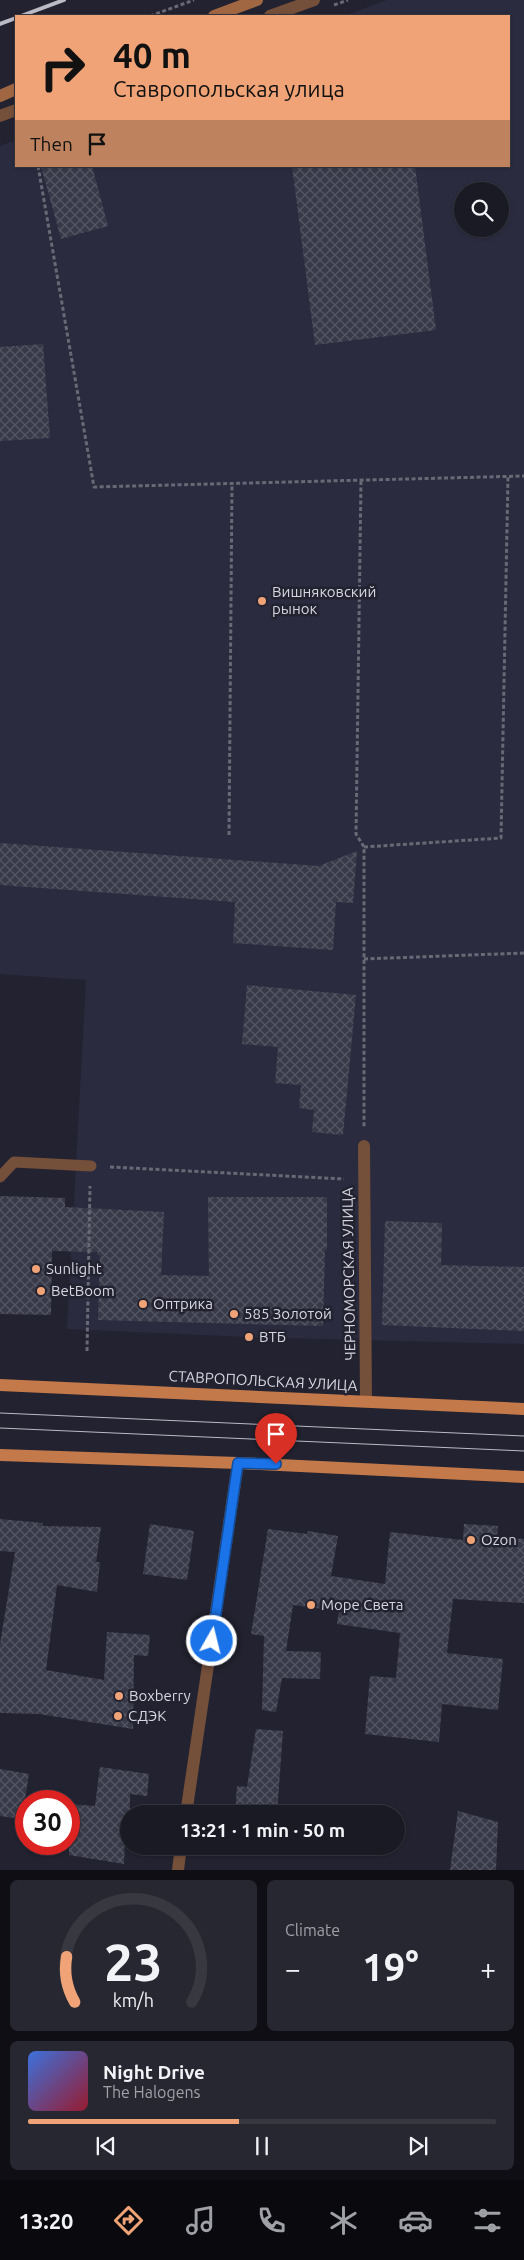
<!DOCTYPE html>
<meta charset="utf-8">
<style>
:root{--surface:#1a1a24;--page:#272731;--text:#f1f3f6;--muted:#9fa1a6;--line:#383841;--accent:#efa376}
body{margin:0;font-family:Ubuntu,sans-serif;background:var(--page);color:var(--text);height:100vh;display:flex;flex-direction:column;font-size:19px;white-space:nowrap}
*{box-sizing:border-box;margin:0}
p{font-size:16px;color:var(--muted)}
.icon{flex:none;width:28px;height:28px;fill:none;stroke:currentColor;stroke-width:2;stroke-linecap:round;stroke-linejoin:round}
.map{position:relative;height:1870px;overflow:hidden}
.drawer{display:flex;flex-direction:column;gap:10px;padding:10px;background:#0e0e14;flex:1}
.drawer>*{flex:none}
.top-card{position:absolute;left:15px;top:15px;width:495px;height:152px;border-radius:0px;box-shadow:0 1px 4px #0004,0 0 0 1px var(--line);background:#efa376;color:#111;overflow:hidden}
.controls{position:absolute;left:454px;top:182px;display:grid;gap:10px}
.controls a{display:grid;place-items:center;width:55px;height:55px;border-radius:50%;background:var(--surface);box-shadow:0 1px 4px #0004,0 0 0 1px var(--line);font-size:25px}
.speed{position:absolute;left:15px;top:1790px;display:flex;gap:10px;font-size:25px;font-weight:700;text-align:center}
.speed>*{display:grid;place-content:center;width:65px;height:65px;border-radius:50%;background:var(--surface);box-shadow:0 1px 4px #0004,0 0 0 1px var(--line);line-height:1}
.speed .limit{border:8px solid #d22;background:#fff;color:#111}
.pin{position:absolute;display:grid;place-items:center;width:42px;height:42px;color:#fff;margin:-51px -21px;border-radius:50% 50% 50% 0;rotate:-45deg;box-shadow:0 0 5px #0007}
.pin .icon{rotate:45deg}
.me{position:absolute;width:55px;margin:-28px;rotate:8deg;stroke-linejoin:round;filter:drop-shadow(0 0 4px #0008)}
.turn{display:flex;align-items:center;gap:18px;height:105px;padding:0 15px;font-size:22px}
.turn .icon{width:65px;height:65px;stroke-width:2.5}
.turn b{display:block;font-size:35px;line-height:42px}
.then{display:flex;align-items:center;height:48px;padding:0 15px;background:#0003;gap:10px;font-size:19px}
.big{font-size:38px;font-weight:700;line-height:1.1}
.drawer .tile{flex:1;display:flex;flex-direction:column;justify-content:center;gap:8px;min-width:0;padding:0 18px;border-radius:8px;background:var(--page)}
.drawer .dial{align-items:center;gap:0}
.dial svg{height:130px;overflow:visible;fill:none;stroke:var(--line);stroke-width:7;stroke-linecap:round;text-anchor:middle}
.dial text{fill:var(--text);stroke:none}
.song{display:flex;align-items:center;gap:15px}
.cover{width:60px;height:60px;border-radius:8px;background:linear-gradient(135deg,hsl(220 70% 55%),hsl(350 70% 35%))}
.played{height:5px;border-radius:2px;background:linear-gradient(90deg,var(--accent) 45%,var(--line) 45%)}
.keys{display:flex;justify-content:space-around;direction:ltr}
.heat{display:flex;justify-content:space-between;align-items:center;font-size:28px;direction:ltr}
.drawer .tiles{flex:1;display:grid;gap:10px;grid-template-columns:1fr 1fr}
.tile:last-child{grid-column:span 2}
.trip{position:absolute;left:120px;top:1805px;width:285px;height:50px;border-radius:25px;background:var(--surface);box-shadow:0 1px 4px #0004,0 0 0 1px var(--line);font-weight:700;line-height:50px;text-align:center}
.menu{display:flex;height:80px;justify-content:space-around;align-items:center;background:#0a0a0e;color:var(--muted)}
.menu .icon{width:35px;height:35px}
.menu .current{color:var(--accent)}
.menu b{font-size:22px;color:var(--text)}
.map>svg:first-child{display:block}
.built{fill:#2a2b3e;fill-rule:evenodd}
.building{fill:url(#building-cross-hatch)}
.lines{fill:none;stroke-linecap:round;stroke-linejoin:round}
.path{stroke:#696975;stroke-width:3;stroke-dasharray:4 2.5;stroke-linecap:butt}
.service{stroke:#744f3a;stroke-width:11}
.minor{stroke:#744f3a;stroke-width:12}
.tertiary{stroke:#744f3a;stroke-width:12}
.secondary{stroke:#a16743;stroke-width:12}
.primary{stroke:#c4794a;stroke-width:12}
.tram{stroke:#babbc5;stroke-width:1}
.rail{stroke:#babbc5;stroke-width:4}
.route-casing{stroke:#114b97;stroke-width:12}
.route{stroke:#1a73e8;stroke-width:9}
.poi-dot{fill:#efa376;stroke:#222230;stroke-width:2}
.labels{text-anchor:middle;stroke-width:5;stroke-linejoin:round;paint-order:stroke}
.poi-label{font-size:15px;fill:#d5d6df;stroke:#222230;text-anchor:start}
.street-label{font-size:15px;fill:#d5d6df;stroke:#222230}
</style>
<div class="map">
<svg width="524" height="1870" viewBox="0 0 524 1870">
<defs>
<pattern id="building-cross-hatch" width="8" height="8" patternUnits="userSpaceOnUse" patternTransform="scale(1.25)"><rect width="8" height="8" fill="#393a49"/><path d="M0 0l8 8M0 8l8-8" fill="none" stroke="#555663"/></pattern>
</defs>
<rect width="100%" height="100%" fill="#222230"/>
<path class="built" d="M387 0H524V1344L249 1337 67 1329 86 980 0 974V146L16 140V166H509V16H344ZM462 191H500V229H462Z"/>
<path class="building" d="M41 166H92L108 226 61 239Z
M292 166H415L436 330 315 345Z
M43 344 50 438 0 441V347Z
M0 843 319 866 357 851 353 903 336 902 333 950 233 943 235 902 0 885Z
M247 985 356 995 343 1135 312 1132 314 1110 299 1108 301 1085 275 1083 278 1047 242 1044Z
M0 1196 65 1198V1207L164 1212 161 1275 209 1276 208 1197H327V1250H325L323 1326 98 1320 100 1255H97L98 1252 52 1251 51 1315 0 1314Z
M385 1221 442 1223 441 1265 524 1267V1331L382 1325Z
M0 1519 43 1523V1526L101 1527 96 1562H100L97 1592 57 1585 46 1670 104 1680 107 1632 150 1635 148 1656 134 1655 133 1729 39 1714 0 1713V1644L15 1552 0 1551Z
M150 1524 194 1531 187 1580 143 1574Z
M464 1524 498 1526 497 1537 524 1539V1603L453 1599 447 1653 503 1659 498 1710 442 1704 439 1742 365 1734 370 1676 396 1678 400 1633 337 1624 339 1611 293 1605 286 1651 321 1652 320 1679 282 1678 276 1712 262 1710 264 1636 251 1634 268 1529 307 1534 308 1531 338 1536 331 1576 385 1584 390 1532 463 1540Z
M256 1729 283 1731 277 1814H235L237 1786 247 1787Z
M100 1767 149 1774 147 1796 130 1794V1814H126L124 1864 69 1855V1804L95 1806Z
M0 1769 29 1774 22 1819 0 1816Z
M458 1811 498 1822 496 1870H450Z"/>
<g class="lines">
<path class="path" d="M334 5 348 0
M150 16 194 0
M38 166 94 487 524 476
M361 481 356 834 364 847V1127
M229 835 232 484
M364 847 501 838 508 476
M364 959 524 953
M110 1167 344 1179
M87 1351 90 1186"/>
<path class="service" d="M0 1177 14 1162 91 1166"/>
<path class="minor" d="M364 1146 366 1401
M186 1814 238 1463
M178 1870 181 1846"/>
<path class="tertiary" d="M270 16 314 0
M0 116 16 110"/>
<path class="secondary" d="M214 16 257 0
M0 96 16 89"/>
<path class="primary" d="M0 1385 524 1409
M0 1455 238 1463 524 1477"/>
<path class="tram" d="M0 1413 524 1436
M0 1428 524 1451"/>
<path class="rail" d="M21 16 64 0
M0 24 16 18"/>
</g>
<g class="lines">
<g class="route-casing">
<path id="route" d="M212 1641 238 1463 276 1464"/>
</g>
<use href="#route" class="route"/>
</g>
<g class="poi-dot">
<circle cx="262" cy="601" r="5"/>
<circle cx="36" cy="1269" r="5"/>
<circle cx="41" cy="1291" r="5"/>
<circle cx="143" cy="1304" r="5"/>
<circle cx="234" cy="1314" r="5"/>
<circle cx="249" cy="1337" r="5"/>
<circle cx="471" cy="1540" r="5"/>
<circle cx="311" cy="1605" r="5"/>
<circle cx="119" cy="1696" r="5"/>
<circle cx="118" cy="1716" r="5"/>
</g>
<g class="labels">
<g class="poi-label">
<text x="272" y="597">Вишняковский<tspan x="272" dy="17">рынок</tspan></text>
<text x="46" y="1274">Sunlight</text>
<text x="51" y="1296">BetBoom</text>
<text x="153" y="1309">Оптрика</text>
<text x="244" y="1319">585 Золотой</text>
<text x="259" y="1342">ВТБ</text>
<text x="481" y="1545">Ozon</text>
<text x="321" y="1610">Море Света</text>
<text x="129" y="1701">Boxberry</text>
<text x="128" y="1721">СДЭК</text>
</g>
<g class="street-label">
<text transform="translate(349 1274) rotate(-91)" y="5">ЧЕРНОМОРСКАЯ УЛИЦА</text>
<text transform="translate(263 1381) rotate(3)" y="5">СТАВРОПОЛЬСКАЯ УЛИЦА</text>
</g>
</g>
</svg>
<div class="controls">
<a><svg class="icon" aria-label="search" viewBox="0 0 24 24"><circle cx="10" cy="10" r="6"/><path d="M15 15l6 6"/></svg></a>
</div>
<div class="speed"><div class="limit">30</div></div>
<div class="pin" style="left:276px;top:1464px;background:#d93025"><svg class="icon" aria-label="arrive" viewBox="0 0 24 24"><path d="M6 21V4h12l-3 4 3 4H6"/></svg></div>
<svg class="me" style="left:212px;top:1641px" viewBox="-20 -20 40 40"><circle r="17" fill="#1a73e8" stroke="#fff" stroke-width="3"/><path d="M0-11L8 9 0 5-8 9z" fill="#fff"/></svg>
<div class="trip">13:21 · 1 min · 50 m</div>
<div class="top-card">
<div class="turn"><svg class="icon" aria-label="right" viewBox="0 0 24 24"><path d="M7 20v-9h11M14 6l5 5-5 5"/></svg><div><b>40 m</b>Ставропольская улица</div></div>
<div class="then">Then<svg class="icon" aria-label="arrive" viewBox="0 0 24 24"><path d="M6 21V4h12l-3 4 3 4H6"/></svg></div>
</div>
</div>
<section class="drawer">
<div class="tiles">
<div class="tile dial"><svg viewBox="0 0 100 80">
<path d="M14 69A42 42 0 1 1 86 69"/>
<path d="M14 69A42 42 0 0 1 9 41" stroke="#efa376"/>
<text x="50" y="56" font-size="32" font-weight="700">23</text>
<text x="50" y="72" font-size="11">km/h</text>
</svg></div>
<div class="tile"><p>Climate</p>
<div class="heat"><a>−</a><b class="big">19°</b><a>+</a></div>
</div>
<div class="tile">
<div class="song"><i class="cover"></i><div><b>Night Drive</b><p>The Halogens</p></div></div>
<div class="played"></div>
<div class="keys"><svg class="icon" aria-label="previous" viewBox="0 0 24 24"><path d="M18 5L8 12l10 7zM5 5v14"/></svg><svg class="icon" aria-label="pause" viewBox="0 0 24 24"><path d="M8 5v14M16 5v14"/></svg><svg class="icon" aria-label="next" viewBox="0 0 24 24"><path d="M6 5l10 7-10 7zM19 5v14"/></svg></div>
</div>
</div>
</section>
<nav class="menu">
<b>13:20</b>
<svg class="icon current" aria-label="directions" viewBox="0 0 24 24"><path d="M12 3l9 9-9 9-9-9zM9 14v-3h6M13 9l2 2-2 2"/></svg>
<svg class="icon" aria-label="music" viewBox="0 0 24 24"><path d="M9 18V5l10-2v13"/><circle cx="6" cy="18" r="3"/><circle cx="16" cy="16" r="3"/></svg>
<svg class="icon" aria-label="phone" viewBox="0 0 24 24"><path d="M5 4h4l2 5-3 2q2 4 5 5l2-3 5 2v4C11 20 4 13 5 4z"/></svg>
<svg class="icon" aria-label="climate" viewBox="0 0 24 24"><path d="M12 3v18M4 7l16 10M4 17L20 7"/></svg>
<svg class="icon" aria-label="car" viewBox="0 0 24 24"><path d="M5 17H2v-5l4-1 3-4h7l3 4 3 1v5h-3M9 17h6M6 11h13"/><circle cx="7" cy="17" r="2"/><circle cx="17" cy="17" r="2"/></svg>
<svg class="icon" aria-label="filters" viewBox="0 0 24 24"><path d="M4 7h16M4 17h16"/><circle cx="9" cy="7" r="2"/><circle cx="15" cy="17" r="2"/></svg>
</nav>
